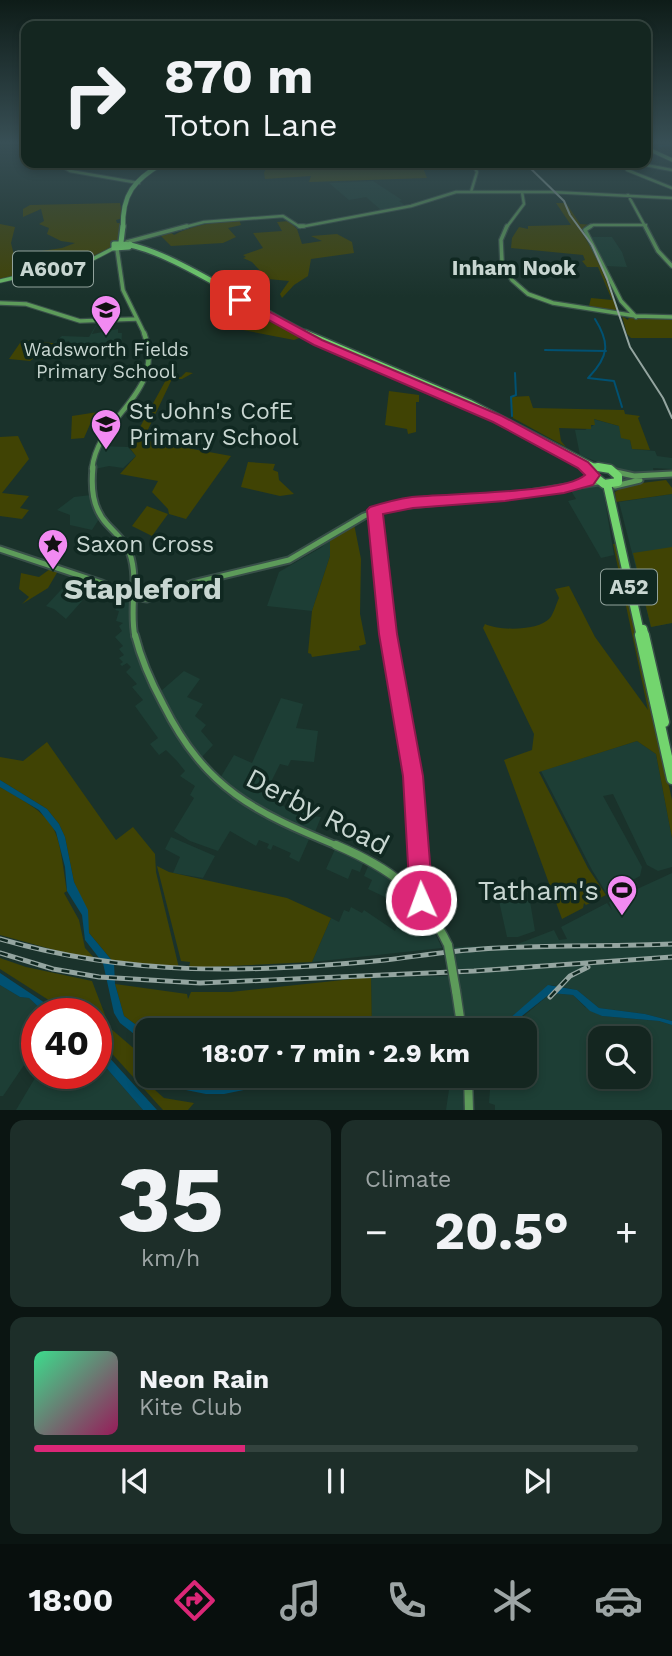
<!DOCTYPE html>
<meta charset="utf-8">
<style>
:root{--surface:#142620;--page:#1d2e29;--text:#f1f3f6;--muted:#9da5a5;--line:#33433e;--accent:#db2777}
body{margin:0;font-family:"Work Sans",sans-serif;background:var(--page);color:var(--text);height:100vh;display:flex;flex-direction:column;font-size:26px;white-space:nowrap}
*{box-sizing:border-box;margin:0}
p{font-size:23px;color:var(--muted)}
.icon{flex:none;width:38px;height:38px;fill:none;stroke:currentColor;stroke-width:2;stroke-linecap:round;stroke-linejoin:round}
.map{position:relative;height:1110px;overflow:hidden}
.panel{display:flex;flex-direction:column;gap:10px;padding:10px;background:#0b1512;flex:1}
.panel>*{flex:none}
.guide{position:absolute;left:21px;top:21px;width:630px;height:147px;border-radius:14px;box-shadow:0 4px 10px #0003,0 0 0 2px var(--line);background:#142620;color:var(--text);overflow:hidden}
.controls{position:absolute;left:588px;top:1026px;display:grid;gap:14px}
.controls a{display:grid;place-items:center;width:63px;height:63px;border-radius:14px;background:var(--surface);box-shadow:0 4px 10px #0003,0 0 0 2px var(--line);font-size:35px}
.speed{position:absolute;left:21px;top:998px;display:flex;gap:14px;font-size:35px;font-weight:700;text-align:center}
.speed>*{display:grid;place-content:center;width:91px;height:91px;border-radius:50%;background:var(--surface);box-shadow:0 4px 10px #0003,0 0 0 2px var(--line);line-height:1}
.speed .limit{border:10px solid #d22;background:#fff;color:#111}
.pin{position:absolute;display:grid;place-items:center;width:60px;height:60px;color:#fff;margin:-30px;border-radius:14px;box-shadow:0 4px 10px #0006}
.me{position:absolute;width:77px;margin:-38px;rotate:358deg;stroke-linejoin:round;filter:drop-shadow(0 0 5px #0008)}
.turn{display:flex;align-items:center;gap:24px;height:147px;padding:0 28px;font-size:32px}
.turn .icon{width:91px;height:91px;stroke-width:2.5}
.turn b{display:block;font-size:49px;line-height:60px}
.big{font-size:52px;font-weight:700;line-height:1.1}
.panel .tile{flex:1;display:flex;flex-direction:column;justify-content:center;gap:10px;min-width:0;padding:0 24px;border-radius:14px;background:var(--page)}
.panel .dial{align-items:center;gap:0}
.dial b{font-size:91px;line-height:1}
.song{display:flex;align-items:center;gap:21px}
.cover{width:84px;height:84px;border-radius:10px;background:linear-gradient(135deg,hsl(150 70% 55%),hsl(330 70% 35%))}
.played{height:7px;border-radius:4px;background:linear-gradient(90deg,var(--accent) 35%,var(--line) 35%)}
.keys{display:flex;justify-content:space-around;direction:ltr}
.heat{display:flex;justify-content:space-between;align-items:center;font-size:38px;direction:ltr}
.panel .tiles{flex:1;display:grid;gap:10px;grid-template-columns:1fr 1fr}
.tile:last-child{grid-column:span 2}
.trip{position:absolute;left:135px;top:1018px;width:402px;height:70px;border-radius:14px;background:var(--surface);box-shadow:0 4px 10px #0003,0 0 0 2px var(--line);font-weight:700;line-height:70px;text-align:center}
.tabs{display:flex;height:112px;justify-content:space-around;align-items:center;background:#080f0d;color:var(--muted)}
.tabs .icon{width:49px;height:49px}
.tabs .current{color:var(--accent)}
.tabs b{font-size:32px;color:var(--text)}
.map>svg:first-child{display:block}
.built{fill:#1d3e35;fill-rule:evenodd}
.green{fill:#404304}
.water{fill:#015172}
.lines{fill:none;stroke-linecap:round;stroke-linejoin:round}
.stream{stroke:#015172;stroke-width:2}
.secondary-far5-casing{stroke:#395049;stroke-width:4.5}
.secondary-far4-casing{stroke:#395049;stroke-width:6}
.secondary-far3-casing{stroke:#395049;stroke-width:7}
.secondary-far2-casing{stroke:#395049;stroke-width:9}
.secondary-far1-casing{stroke:#395049;stroke-width:10}
.secondary-casing{stroke:#395049;stroke-width:11}
.primary-casing{stroke:#395049;stroke-width:5}
.highway-far4-casing{stroke:#395049;stroke-width:6}
.highway-far3-casing{stroke:#395049;stroke-width:8}
.highway-far2-casing{stroke:#395049;stroke-width:9}
.highway-far1-casing{stroke:#395049;stroke-width:11}
.highway-casing{stroke:#395049;stroke-width:13}
.secondary-far5{stroke:#5d9b5a;stroke-width:2.5}
.secondary-far4{stroke:#5d9b5a;stroke-width:3.5}
.secondary-far3{stroke:#5d9b5a;stroke-width:4.5}
.secondary-far2{stroke:#5d9b5a;stroke-width:5}
.secondary-far1{stroke:#5d9b5a;stroke-width:6}
.secondary{stroke:#5d9b5a;stroke-width:8}
.primary{stroke:#69b965;stroke-width:3.5}
.highway-far4{stroke:#73d56e;stroke-width:4.5}
.highway-far3{stroke:#73d56e;stroke-width:5}
.highway-far2{stroke:#73d56e;stroke-width:6}
.highway-far1{stroke:#73d56e;stroke-width:8}
.highway{stroke:#73d56e;stroke-width:10}
.tram{stroke:#94a5a0;stroke-width:2}
.rail-casing{stroke:#94a5a0;stroke-width:5}
.rail{stroke:#102821;stroke-width:2.5;stroke-dasharray:8;stroke-linecap:butt}
.secondary-bridge-casing{stroke:#395049;stroke-width:11;stroke-linecap:butt}
.secondary-bridge{stroke:#5d9b5a;stroke-width:8}
.route{fill:#db2777;stroke:#8e194d;stroke-width:2}
.labels{text-anchor:middle;stroke-width:7;stroke-linejoin:round;paint-order:stroke}
.far-poi-label{font-size:19px;fill:#c8d6d1;stroke:#102821}
.far-neighbourhood-label{font-size:21px;font-weight:bold;fill:#c8d6d1;stroke:#102821}
.shield{fill:#102821;stroke:#91a29c;stroke-width:2}
.shield-label{font-size:21px;font-weight:bold;fill:#c8d6d1}
.poi-label{font-size:23px;fill:#c8d6d1;stroke:#102821;text-anchor:start}
.near-street-label{font-size:28px;fill:#c8d6d1;stroke:#102821}
.near-poi-label{font-size:28px;fill:#c8d6d1;stroke:#102821;text-anchor:end}
.district-label{font-size:30px;font-weight:bold;fill:#c8d6d1;stroke:#102821}
</style>
<div class="map">
<svg width="672" height="1110" viewBox="0 0 672 1110">
<rect width="100%" height="100%" fill="#1a322b"/>
<path class="built" d="M373 181 402 200 399 201 406 206 381 210 366 197 349 200 329 183Z
M590 237H612L622 252 627 267 606 266Z
M98 322 92 334 118 329V333H122L121 348 72 351 69 341 50 346 62 336 89 337Z
M593 419 619 426 630 440 632 449 655 451 657 456 672 458V469L653 468 654 473 640 474 622 472 580 455 575 430H585L594 425Z
M98 446 128 447 136 456 123 468 109 466 95 469Z
M599 485 603 489 614 555 601 558 568 501 576 499 570 489Z
M672 494V623L651 627 619 502Z
M91 495 99 519 92 530 70 525V515L57 510 74 497Z
M330 539V556L312 611 267 606 279 572 322 547Z
M74 576 97 584 66 619 54 609 46 606Z
M125 596 132 599 131 616 156 692 177 737 209 778 228 795 271 820 310 837 299 862 289 857 291 853 273 845 271 850 267 848 269 844 259 840 256 846 230 831 218 851 190 841 174 831 194 798 190 795 195 786 180 776 185 771 177 761 166 750 159 755 150 744 158 738 135 706 143 700 132 687 137 684 126 672 131 667 127 663 122 666 120 664 123 662 119 658 124 655 119 649 123 646 115 637 122 631 119 626 123 623 116 621 119 611 115 610Z
M184 671 200 679 187 697 203 704 195 716 206 725 201 731 213 745 202 757 179 728 161 691Z
M281 698 303 704 296 728 318 731 314 762 291 760 288 766 280 764 270 784 277 789 271 799 292 811 294 807 306 812 305 815 321 817 315 832 259 809 219 780 234 755 252 763Z
M637 741 656 754 672 838V867L658 871 647 865 613 794 603 796 642 867 640 876 607 894 592 870 541 771Z
M171 837 215 856 203 878 173 873 180 857 165 849Z
M336 847 364 861 360 872 352 869 348 879 326 869Z
M369 864 396 881 387 898 368 889 372 880 364 876Z
M405 868 417 873 419 884 449 886 450 924 427 899 401 878Z
M672 873V1021L645 1014 599 1008 577 990 551 985 509 1019 465 1023 454 947 515 945 554 930 559 940 567 939 561 927 607 903 612 910 609 902Z
M399 885 437 927 433 929 442 948 312 962 331 918 339 922 344 910 349 912 351 907 362 913 364 910 395 931 402 915 397 907 390 902Z
M499 901H530L535 931 518 937H507Z
M450 976 455 1017 438 1018 402 1031H372L371 977Z
M0 985 20 997 29 998 45 1013H37V1046L3 1096H0Z
M551 993 573 995 585 1007 602 1016 659 1021 672 1025V1110H495V1105L489 1103 491 1076H525V1031H468L512 1026ZM600 1038H639V1076H600Z
M96 1056 143 1110H16L38 1073H96Z
M451 1076H463L464 1110H446Z"/>
<path class="green" d="M268 163H421L427 178 309 182 311 176 265 179 264 173Z
M120 203 123 218 116 220 117 223H122L119 239 111 244 110 249 93 258 0 280V224L15 227 11 243 14 255 62 248 75 243 61 241 47 234 49 228 39 224 44 221 41 209 23 217V209L30 205Z
M556 203H566L580 224 592 225 585 226 581 231 598 259 618 313 589 306 591 298 612 300 598 267H587L582 261 585 260 583 255 511 248 512 238 519 227 528 229V226L571 225Z
M239 219 241 225 228 228 236 237 223 243 171 246 159 234 169 231 174 235C190 226 213 222 239 219Z
M289 221 297 229 302 244 322 241 311 236 337 234 352 242 354 253 311 259 308 276 294 285 282 298 280 294 289 281 268 279 252 262 243 258 246 257 243 255 263 248 253 233 282 231 277 222Z
M249 312 302 337 294 340 243 330 252 315Z
M622 316 628 320 629 317 672 318V338H631L627 334Z
M22 340 52 343H54L30 361 9 359Z
M186 372 193 373 182 379H172L143 440 231 456 186 519 169 514 168 509 152 492 158 481 120 474 136 456 129 447 167 378 181 377Z
M389 391 419 395V402H416V432L408 434 407 429 385 425Z
M529 396 533 408 624 410 625 414 640 416 638 418 650 450 632 449 630 440 621 438 619 426 594 419 595 425H591V429L559 428 561 441 566 447 513 418 511 397Z
M98 412 115 416 109 423 91 422 84 438 71 439 72 416Z
M18 436 29 459 2 493 29 496 20 508 29 510 22 519 0 516V437Z
M248 462 275 464 273 470 278 472 279 480 294 494 280 496 241 487Z
M666 480 672 488V494L616 502 615 492 626 485Z
M147 506 168 514 152 536 132 526Z
M354 524 361 559 360 614 366 644 359 646 360 650 312 657 311 654 308 653 312 611 330 556V539Z
M613 544H616L672 800V838L656 754 637 741 539 772 588 868 606 895 586 905 584 903 583 908 562 919 504 760 532 750 534 734 483 628 485 624C499 631 539 631 550 618 554 613 556 604 559 598L555 589 569 586 595 637 648 710Z
M672 547V623L651 627 633 553Z
M50 569 58 571 48 588 22 604 29 597 19 589 21 573 39 577Z
M47 742 116 840 133 827 155 854 156 872 179 968 114 963 89 933 84 905 74 882 65 837 59 824 47 809 0 780V757L23 761Z
M0 787C61 821 57 825 67 891L64 893 79 920 85 948 98 962 0 935Z
M157 866 169 872 287 898 331 918 312 962 189 968 190 962 181 961Z
M0 958 26 967 92 981 110 1028 138 1052 155 1090 164 1098 194 1103 188 1110H163L96 1036V1013H69L0 969Z
M371 977 372 1031 147 1033 124 1016 115 984 187 994 188 999 191 992H231Z"/>
<path class="water" d="M0 780 47 809 59 824 65 837 74 882 88 910 89 933 114 963 115 984 124 1016 147 1033V1044L120 1023 114 1013 103 963 85 940 82 915 67 891 65 867 56 832 39 810 0 787Z
M0 973 60 1013H45L29 998 20 997 0 985Z
M548 985 577 990 599 1008 645 1014 672 1021V1025L659 1021 602 1016 590 1011 573 995 551 993 508 1027 465 1031 436 1027 424 1031H402L438 1018 465 1023 509 1019Z
M96 1043 157 1110H143L96 1056Z
M160 1076H172L208 1086 230 1085 275 1076H312L224 1094H206L166 1086Z"/>
<g class="lines">
<path class="stream" d="M659 146 672 145
M545 350 606 351
M589 377C609 356 610 343 595 319
M588 378 614 381 622 407
M512 416 511 397 516 395 515 373"/>
<g class="secondary-far5-casing">
<path id="secondary-far5" d="M57 163 70 171 139 183
M623 163 627 170 672 188
M635 163 672 170
M476 168 503 163
M471 192 477 172 472 163
M628 195 646 228
M181 228 204 222 283 216 300 227 411 206 456 192H551L672 198
M506 228 524 204 522 192
M588 228 593 225H646"/>
</g>
<g class="secondary-far4-casing">
<path id="secondary-far4" d="M299 226H304
M507 226 501 240 502 262 512 280 528 294 553 303 636 316 672 317
M591 226 585 230 621 301 636 317
M645 226 658 251 672 266
M127 242 187 226
M117 249 123 290 145 335
M0 303 26 304 80 321 136 319"/>
</g>
<g class="secondary-far3-casing">
<path id="secondary-far3" d="M92 469C98 414 167 394 144 333"/>
</g>
<g class="secondary-far2-casing">
<path id="secondary-far2" d="M93 467C91 487 92 508 107 524 116 534 125 541 130 554 139 581 129 609 135 637
M616 472 634 476 672 474
M615 486 640 480
M375 511 388 637
M0 549 102 583 133 597 147 599 193 583 289 560 364 516 389 507 523 494 598 482"/>
</g>
<g class="secondary-far1-casing">
<path id="secondary-far1" d="M135 635C141 659 151 682 163 704 206 790 255 812 340 847
M388 635 413 777 418 847"/>
</g>
<g class="secondary-casing">
<path id="secondary" d="M336 845C390 868 422 891 448 945
M417 845 421 900
M456 991 462 1031
M468 1076 469 1110"/>
</g>
<g class="primary-casing">
<path id="primary" d="M646 148 672 160
M0 281 91 260 114 248"/>
</g>
<g class="highway-far4-casing">
<path id="highway-far4" d="M123 228C122 194 134 180 163 163"/>
</g>
<g class="highway-far3-casing">
<path id="highway-far3" d="M121 242 123 226
M114 244C155 238 265 316 309 335
M114 244V248L129 247 130 244"/>
</g>
<g class="highway-far2-casing">
<path id="highway-far2" d="M305 333 470 403 592 466 608 469"/>
</g>
<g class="highway-far1-casing">
<path id="highway-far1" d="M593 475 604 484 618 482V476L610 469 598 467
M607 484 641 637
M643 629 645 637"/>
</g>
<g class="highway-casing">
<path id="highway" d="M640 635 672 779
M644 635 664 722"/>
</g>
<use href="#secondary-far5" class="secondary-far5"/>
<use href="#secondary-far4" class="secondary-far4"/>
<use href="#secondary-far3" class="secondary-far3"/>
<use href="#secondary-far2" class="secondary-far2"/>
<use href="#secondary-far1" class="secondary-far1"/>
<use href="#secondary" class="secondary"/>
<use href="#primary" class="primary"/>
<use href="#highway-far4" class="highway-far4"/>
<use href="#highway-far3" class="highway-far3"/>
<use href="#highway-far2" class="highway-far2"/>
<use href="#highway-far1" class="highway-far1"/>
<use href="#highway" class="highway"/>
<path class="tram" d="M525 163 564 201 570 215 592 245 607 279 630 347 663 398 672 418"/>
<g class="rail-casing">
<path id="rail" d="M0 939C131 977 250 973 385 960 413 957 441 952 470 950 537 944 605 947 672 944
M0 953 53 969 99 977 200 983 474 971 672 957
M550 997 570 976 588 967"/>
</g>
<use href="#rail" class="rail"/>
<g class="secondary-bridge-casing">
<path id="secondary-bridge" d="M448 945 456 991"/>
</g>
<use href="#secondary-bridge" class="secondary-bridge"/>
</g>
<linearGradient id="sky" x2="0" y2="1"><stop stop-color="#0e1c18"/><stop offset="0.48" stop-color="#384f55"/><stop offset="1" stop-color="#384f55" stop-opacity="0"/></linearGradient>
<rect width="672" height="297" fill="url(#sky)"/>
<path class="route" d="M236 298H244L322 340 502 416 588 462 600 475 593 485 564 493 505 501 413 508 383 514 397 634 423 776 433 900 430 908 421 911 413 908 410 900 403 776 379 634 367 510 370 507C383 503 398 499 412 497 446 493 564 494 585 475L578 468 493 422 314 345 236 302Z"/>
<defs>
<g id="school-pin" transform="scale(1.575)"><path d="M0 17L-7.5 6A9.5 9.5 0 1 1 7.5 6Z" fill="#f28af2" stroke="#102821"/><path d="M0-5L7-2L0 1L-7-2ZM-4 1L0 2.5L4 1V4Q0 6-4 4Z" fill="#111"/></g>
<g id="sight-pin" transform="scale(1.575)"><path d="M0 17L-7.5 6A9.5 9.5 0 1 1 7.5 6Z" fill="#f28af2" stroke="#102821"/><path d="M0-6L1.8-2.2L6-1.7L2.9 1.2L3.7 5.4L0 3.3L-3.7 5.4L-2.9 1.2L-6-1.7L-1.8-2.2Z" fill="#111"/></g>
<g id="stadium-pin" transform="scale(1.575)"><path d="M0 17L-7.5 6A9.5 9.5 0 1 1 7.5 6Z" fill="#f28af2" stroke="#102821"/><path d="M0-5a6.5 5 0 1 0 0 10a6.5 5 0 1 0 0-10ZM-3.5-1.8h7v3.6h-7Z" fill="#111"/></g>
</defs>
<g fill-rule="evenodd">
<use href="#school-pin" x="106" y="310"/>
<use href="#school-pin" x="106" y="424"/>
<use href="#sight-pin" x="53" y="544"/>
<use href="#stadium-pin" x="622" y="890"/>
</g>
<g class="labels">
<g class="far-poi-label">
<text x="106" y="356">Wadsworth Fields<tspan x="106" dy="22">Primary School</tspan></text>
</g>
<g class="far-neighbourhood-label">
<text x="514" y="275">Inham Nook</text>
</g>
<g class="shield">
<rect x="13" y="251.5" width="80" height="35" rx="5"/>
<rect x="601" y="569.5" width="56" height="35" rx="5"/>
</g>
<g class="shield-label">
<text x="53" y="276">A6007</text>
<text x="629" y="594">A52</text>
</g>
<g class="poi-label">
<text x="129" y="419">St John's CofE<tspan x="129" dy="26">Primary School</tspan></text>
<text x="76" y="552">Saxon Cross</text>
</g>
<g class="near-street-label">
<text transform="translate(318 811) rotate(27)" y="10">Derby Road</text>
</g>
<g class="near-poi-label">
<text x="599" y="900">Tatham's</text>
</g>
<g class="district-label">
<text x="143" y="599">Stapleford</text>
</g>
</g>
</svg>
<div class="controls">
<a><svg class="icon" aria-label="search" viewBox="0 0 24 24"><circle cx="10" cy="10" r="6"/><path d="M15 15l6 6"/></svg></a>
</div>
<div class="speed"><div class="limit">40</div></div>
<div class="pin" style="left:240px;top:300px;background:#d93025"><svg class="icon" aria-label="arrive" viewBox="0 0 24 24"><path d="M6 21V4h12l-3 4 3 4H6"/></svg></div>
<svg class="me" style="left:421px;top:900px" viewBox="-20 -20 40 40"><circle r="17" fill="#db2777" stroke="#fff" stroke-width="3"/><path d="M0-11L8 9 0 5-8 9z" fill="#fff"/></svg>
<div class="trip">18:07 · 7 min · 2.9 km</div>
<div class="guide">
<div class="turn"><svg class="icon" aria-label="right" viewBox="0 0 24 24"><path d="M7 20v-9h11M14 6l5 5-5 5"/></svg><div><b>870 m</b>Toton Lane</div></div>
</div>
</div>
<section class="panel">
<div class="tiles">
<div class="tile dial"><b>35</b><p>km/h</p></div>
<div class="tile"><p>Climate</p>
<div class="heat"><a>−</a><b class="big">20.5°</b><a>+</a></div>
</div>
<div class="tile">
<div class="song"><i class="cover"></i><div><b>Neon Rain</b><p>Kite Club</p></div></div>
<div class="played"></div>
<div class="keys"><svg class="icon" aria-label="previous" viewBox="0 0 24 24"><path d="M18 5L8 12l10 7zM5 5v14"/></svg><svg class="icon" aria-label="pause" viewBox="0 0 24 24"><path d="M8 5v14M16 5v14"/></svg><svg class="icon" aria-label="next" viewBox="0 0 24 24"><path d="M6 5l10 7-10 7zM19 5v14"/></svg></div>
</div>
</div>
</section>
<nav class="tabs">
<b>18:00</b>
<svg class="icon current" aria-label="directions" viewBox="0 0 24 24"><path d="M12 3l9 9-9 9-9-9zM9 14v-3h6M13 9l2 2-2 2"/></svg>
<svg class="icon" aria-label="music" viewBox="0 0 24 24"><path d="M9 18V5l10-2v13"/><circle cx="6" cy="18" r="3"/><circle cx="16" cy="16" r="3"/></svg>
<svg class="icon" aria-label="phone" viewBox="0 0 24 24"><path d="M5 4h4l2 5-3 2q2 4 5 5l2-3 5 2v4C11 20 4 13 5 4z"/></svg>
<svg class="icon" aria-label="climate" viewBox="0 0 24 24"><path d="M12 3v18M4 7l16 10M4 17L20 7"/></svg>
<svg class="icon" aria-label="car" viewBox="0 0 24 24"><path d="M5 17H2v-5l4-1 3-4h7l3 4 3 1v5h-3M9 17h6M6 11h13"/><circle cx="7" cy="17" r="2"/><circle cx="17" cy="17" r="2"/></svg>
</nav>
